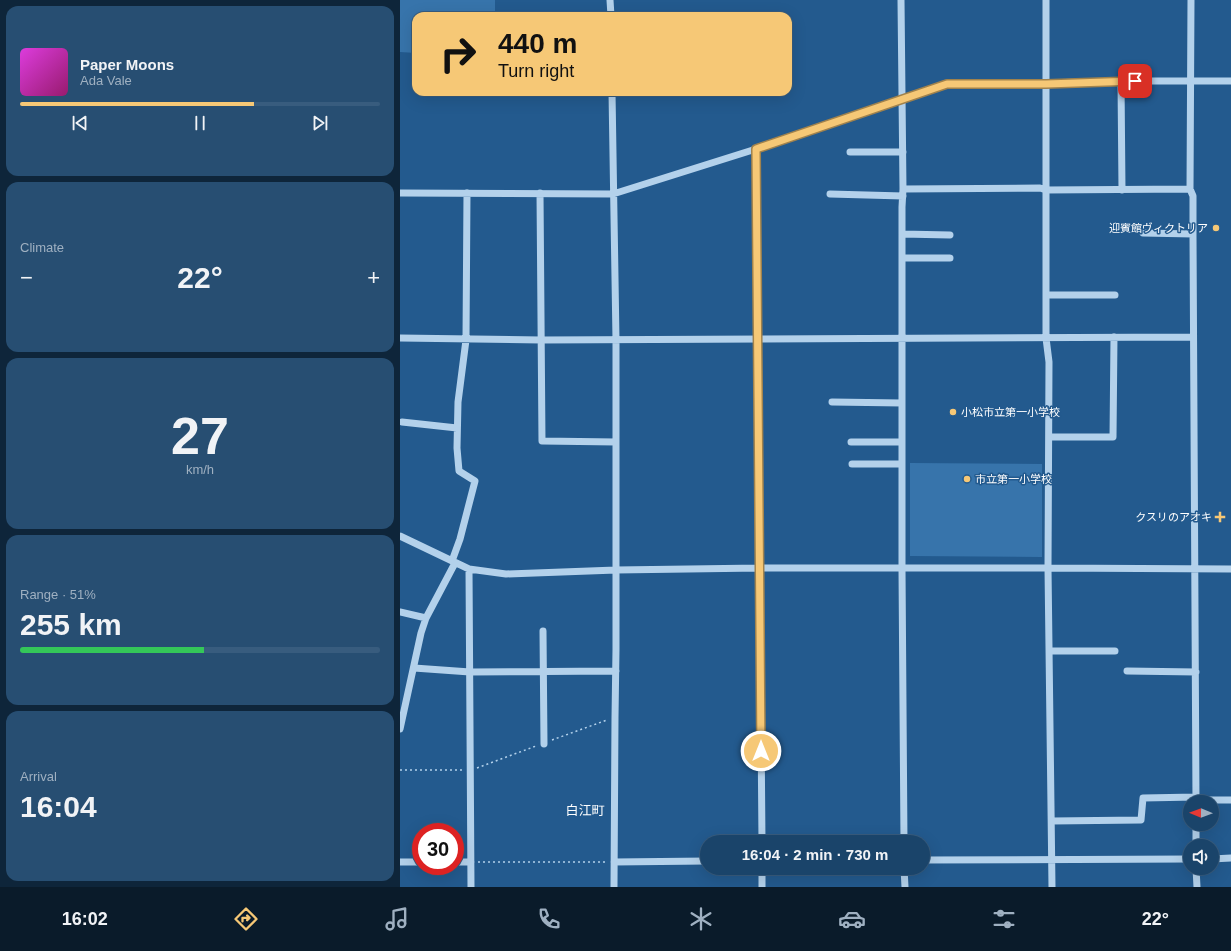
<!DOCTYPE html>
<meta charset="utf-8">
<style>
:root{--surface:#1a446a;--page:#274e72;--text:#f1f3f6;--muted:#9fb0c1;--line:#385c7e;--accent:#f6c876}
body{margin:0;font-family:Helvetica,"Noto Sans JP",sans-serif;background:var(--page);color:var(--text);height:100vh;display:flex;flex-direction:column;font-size:15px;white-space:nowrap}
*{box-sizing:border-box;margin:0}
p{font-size:13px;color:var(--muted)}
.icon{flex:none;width:22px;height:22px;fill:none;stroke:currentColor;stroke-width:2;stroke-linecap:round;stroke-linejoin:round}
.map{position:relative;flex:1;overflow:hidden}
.drawer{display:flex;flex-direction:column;gap:6px;padding:6px;background:#0e253a;width:400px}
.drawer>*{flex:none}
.guide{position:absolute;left:12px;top:12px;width:380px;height:84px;border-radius:12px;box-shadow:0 4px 16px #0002,0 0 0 1px var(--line);background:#f6c876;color:#111;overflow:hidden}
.needle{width:26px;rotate:271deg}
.controls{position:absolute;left:783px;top:795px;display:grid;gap:8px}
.controls a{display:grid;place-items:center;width:36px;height:36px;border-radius:50%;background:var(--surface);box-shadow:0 4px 16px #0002,0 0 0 1px var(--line);font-size:20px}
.speed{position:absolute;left:12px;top:823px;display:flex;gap:8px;font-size:20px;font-weight:700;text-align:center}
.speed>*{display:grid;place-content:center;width:52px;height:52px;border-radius:50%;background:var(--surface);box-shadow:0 4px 16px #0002,0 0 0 1px var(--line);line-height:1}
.speed .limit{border:6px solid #d22;background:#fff;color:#111}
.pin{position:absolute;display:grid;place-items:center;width:34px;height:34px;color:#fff;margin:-17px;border-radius:8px;box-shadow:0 2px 6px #0006}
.me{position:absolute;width:44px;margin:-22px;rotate:0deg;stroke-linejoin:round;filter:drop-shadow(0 0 3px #0008)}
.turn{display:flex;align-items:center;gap:14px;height:84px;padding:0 20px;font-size:18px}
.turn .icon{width:52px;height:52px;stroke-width:2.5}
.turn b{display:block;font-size:28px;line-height:34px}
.big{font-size:30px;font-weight:700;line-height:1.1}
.drawer .widget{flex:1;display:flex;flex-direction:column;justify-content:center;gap:6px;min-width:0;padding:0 14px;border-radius:12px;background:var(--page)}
.drawer .dial{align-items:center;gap:0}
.dial b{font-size:52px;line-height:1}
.song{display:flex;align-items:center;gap:12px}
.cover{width:48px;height:48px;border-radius:6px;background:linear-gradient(135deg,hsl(300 70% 55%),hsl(320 70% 35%))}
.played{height:4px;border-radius:2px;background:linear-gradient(90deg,var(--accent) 65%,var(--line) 65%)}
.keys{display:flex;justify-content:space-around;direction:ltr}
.heat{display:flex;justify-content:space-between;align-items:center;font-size:22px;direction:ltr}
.charge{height:6px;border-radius:3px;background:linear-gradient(90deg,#34c759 51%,var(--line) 0)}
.trip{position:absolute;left:300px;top:835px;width:230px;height:40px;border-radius:20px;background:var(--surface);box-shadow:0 4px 16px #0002,0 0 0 1px var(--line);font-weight:700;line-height:40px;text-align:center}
.dock{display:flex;height:64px;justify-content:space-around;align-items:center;background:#0a1b2a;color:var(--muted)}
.dock .icon{width:28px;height:28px}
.dock .current{color:var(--accent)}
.dock b{font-size:18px;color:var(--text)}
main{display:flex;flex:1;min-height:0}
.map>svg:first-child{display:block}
.green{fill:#3774ab}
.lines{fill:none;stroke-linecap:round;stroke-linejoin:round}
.path{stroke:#b3d1eb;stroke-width:1.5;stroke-dasharray:2 3;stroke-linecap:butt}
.minor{stroke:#b3d1eb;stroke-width:7}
.route-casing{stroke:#a0824d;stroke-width:10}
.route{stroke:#f6c876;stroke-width:7}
.poi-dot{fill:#f6c876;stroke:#235a8e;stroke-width:1.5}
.labels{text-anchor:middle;stroke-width:3;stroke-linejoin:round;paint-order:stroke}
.poi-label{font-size:11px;fill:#fff;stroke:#235a8e;text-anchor:end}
.quarter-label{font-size:13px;fill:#fff;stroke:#235a8e}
</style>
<main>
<section class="drawer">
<div class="widget">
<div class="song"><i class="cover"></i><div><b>Paper Moons</b><p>Ada Vale</p></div></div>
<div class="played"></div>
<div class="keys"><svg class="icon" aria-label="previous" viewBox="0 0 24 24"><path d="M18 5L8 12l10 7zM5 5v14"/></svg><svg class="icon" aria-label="pause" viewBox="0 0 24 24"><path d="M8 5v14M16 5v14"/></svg><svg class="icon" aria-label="next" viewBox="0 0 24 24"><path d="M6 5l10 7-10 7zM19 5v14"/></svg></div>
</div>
<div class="widget"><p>Climate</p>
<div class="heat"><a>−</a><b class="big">22°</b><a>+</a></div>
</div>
<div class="widget dial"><b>27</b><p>km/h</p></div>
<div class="widget"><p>Range · 51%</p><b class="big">255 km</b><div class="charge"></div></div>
<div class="widget"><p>Arrival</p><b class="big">16:04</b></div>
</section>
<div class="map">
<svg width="831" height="887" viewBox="0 0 831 887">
<rect width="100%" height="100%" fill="#235a8e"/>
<path class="green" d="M0 0H95V16H16V53L0 52Z
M510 463 642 464V557L510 556Z"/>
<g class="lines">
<path class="path" d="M152 740 207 720
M77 768 136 746
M0 770H62
M78 862H206"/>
<path class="minor" d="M210 0 211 16
M501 0 503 189 502 207V569L504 842
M646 0V338L649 362 648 568 652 887
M791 0 790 189 793 196V234L796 802
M721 81 722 190
M212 92 216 340V649L215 718 214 887
M356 149 362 842
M450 152H503
M503 189 640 188 646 190 790 189
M0 193 213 194 356 149 547 84 646 83 721 81H831
M140 193 142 441 216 442
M430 194 503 196
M743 233 793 234
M502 234 550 235
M502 258H550
M646 295H715
M0 338 141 340 793 337
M432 402 502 403
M2 422 57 428
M649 437H713L714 337
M451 442H502
M452 464H502
M0 536 69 569 106 574 216 570 360 568H648L831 569
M52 561 60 539 75 481 59 471 57 448 58 402 66 340 67 193
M69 569 71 887
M0 612 26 618
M143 631 144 744
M649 651H715
M14 668 70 672 216 671
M727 671 796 672
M0 729 21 633 26 618 55 563
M796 800H831
M652 821 741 820 743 798 796 797
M796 824V846
M812 859 831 858
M523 860 790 859
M0 862H21
M55 862H71
M214 862 307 861
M362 868V887
M504 868 505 887
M796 868 797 887"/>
</g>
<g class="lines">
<g class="route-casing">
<path id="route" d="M361 751 356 149 547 84H646L735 81"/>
</g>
<use href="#route" class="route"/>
</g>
<g class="poi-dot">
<circle cx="816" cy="228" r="4"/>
<circle cx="553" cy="412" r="4"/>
<circle cx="567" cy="479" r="4"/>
<path d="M818 511h4v4h4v4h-4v4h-4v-4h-4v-4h4z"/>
</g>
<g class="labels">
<g class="poi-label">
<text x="808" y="232">迎賓館ヴィクトリア</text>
<text x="561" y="416" text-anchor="start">小松市立第一小学校</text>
<text x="575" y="483" text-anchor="start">市立第一小学校</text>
<text x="812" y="521">クスリのアオキ</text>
</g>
<g class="quarter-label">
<text x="185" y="815">白江町</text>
</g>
</g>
</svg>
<div class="controls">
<a><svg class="needle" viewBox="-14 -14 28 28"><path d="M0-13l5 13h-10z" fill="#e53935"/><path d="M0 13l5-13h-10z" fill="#9fb0c1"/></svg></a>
<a><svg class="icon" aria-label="sound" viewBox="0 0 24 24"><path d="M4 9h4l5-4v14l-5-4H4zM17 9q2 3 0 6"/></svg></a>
</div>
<div class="speed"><div class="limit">30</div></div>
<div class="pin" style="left:735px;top:81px;background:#d93025"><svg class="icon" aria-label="arrive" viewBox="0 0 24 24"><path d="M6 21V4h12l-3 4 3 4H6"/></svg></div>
<svg class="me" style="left:361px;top:751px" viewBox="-20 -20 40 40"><circle r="17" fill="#f6c876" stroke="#fff" stroke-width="3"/><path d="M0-11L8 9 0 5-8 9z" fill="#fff"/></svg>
<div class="trip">16:04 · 2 min · 730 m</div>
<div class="guide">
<div class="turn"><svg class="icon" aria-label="right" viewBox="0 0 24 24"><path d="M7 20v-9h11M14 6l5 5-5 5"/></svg><div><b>440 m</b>Turn right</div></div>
</div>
</div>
</main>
<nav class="dock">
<b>16:02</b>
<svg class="icon current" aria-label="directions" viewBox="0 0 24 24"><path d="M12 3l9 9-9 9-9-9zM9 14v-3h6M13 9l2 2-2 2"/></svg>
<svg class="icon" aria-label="music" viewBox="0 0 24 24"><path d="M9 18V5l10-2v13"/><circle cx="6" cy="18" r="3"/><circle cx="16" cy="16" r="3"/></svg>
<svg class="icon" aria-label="phone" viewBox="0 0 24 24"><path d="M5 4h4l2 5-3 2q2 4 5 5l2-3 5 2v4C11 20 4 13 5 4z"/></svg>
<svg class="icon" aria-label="climate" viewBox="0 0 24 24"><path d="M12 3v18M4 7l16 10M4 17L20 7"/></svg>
<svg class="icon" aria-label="car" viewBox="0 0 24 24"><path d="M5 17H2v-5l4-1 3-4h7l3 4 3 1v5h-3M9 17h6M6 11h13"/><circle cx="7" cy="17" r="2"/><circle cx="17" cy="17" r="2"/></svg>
<svg class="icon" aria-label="filters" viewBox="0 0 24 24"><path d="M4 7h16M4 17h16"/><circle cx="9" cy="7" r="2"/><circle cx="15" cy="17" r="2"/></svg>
<b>22°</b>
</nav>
